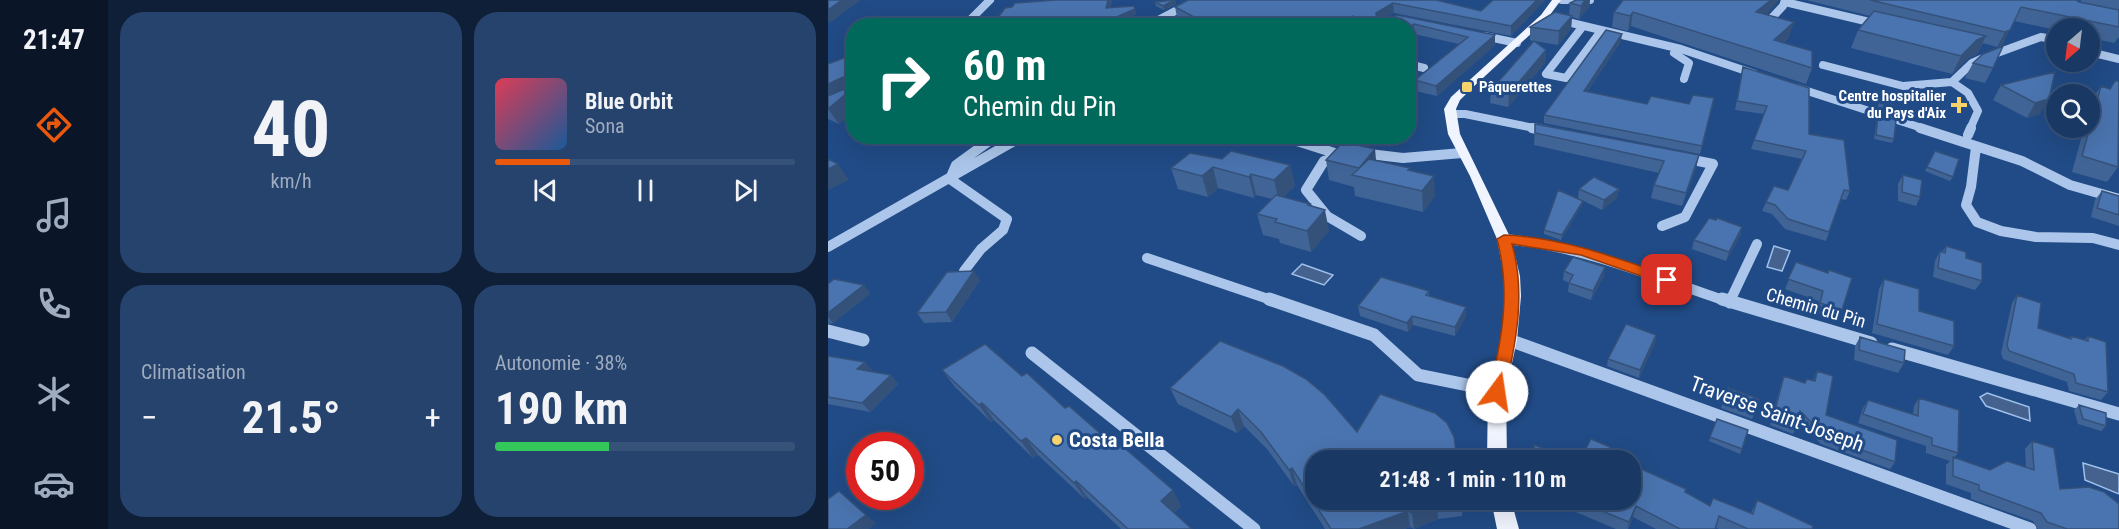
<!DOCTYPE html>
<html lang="fr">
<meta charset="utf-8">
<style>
:root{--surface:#193864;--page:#26436d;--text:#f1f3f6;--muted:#9facbf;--line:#375278;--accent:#ea580c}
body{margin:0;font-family:"Roboto Condensed",sans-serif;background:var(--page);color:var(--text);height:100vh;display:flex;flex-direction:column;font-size:22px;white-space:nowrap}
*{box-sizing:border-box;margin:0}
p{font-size:20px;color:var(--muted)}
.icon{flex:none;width:33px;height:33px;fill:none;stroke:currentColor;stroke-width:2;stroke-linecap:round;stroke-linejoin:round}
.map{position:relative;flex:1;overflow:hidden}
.panel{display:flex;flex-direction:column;gap:12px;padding:12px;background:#0e1f37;width:720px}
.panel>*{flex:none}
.banner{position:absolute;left:18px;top:18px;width:570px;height:126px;border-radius:24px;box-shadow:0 6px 24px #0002,0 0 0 2px var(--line);background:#00695c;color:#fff;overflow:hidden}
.needle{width:39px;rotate:208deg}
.controls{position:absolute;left:1218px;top:18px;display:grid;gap:12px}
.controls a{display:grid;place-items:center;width:54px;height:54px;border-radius:50%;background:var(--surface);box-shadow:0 6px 24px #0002,0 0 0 2px var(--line);font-size:30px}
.speed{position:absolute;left:18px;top:432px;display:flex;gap:12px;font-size:30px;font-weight:700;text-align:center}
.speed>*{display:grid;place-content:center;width:78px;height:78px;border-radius:50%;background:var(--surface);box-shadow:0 6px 24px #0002,0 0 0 2px var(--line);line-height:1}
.speed .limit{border:9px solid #d22;background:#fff;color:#111}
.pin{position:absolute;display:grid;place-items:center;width:51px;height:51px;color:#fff;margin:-26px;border-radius:12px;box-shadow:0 3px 9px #0006}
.me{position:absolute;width:66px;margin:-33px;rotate:14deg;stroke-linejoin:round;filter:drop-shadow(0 0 4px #0008)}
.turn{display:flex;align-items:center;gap:21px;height:126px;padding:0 18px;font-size:27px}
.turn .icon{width:78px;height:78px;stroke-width:2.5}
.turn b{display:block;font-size:42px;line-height:51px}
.big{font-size:45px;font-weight:700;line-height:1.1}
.panel .widget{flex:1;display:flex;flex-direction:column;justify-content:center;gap:9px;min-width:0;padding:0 21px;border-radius:24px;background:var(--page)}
.panel .dial{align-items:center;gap:0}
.dial b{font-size:78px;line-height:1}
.song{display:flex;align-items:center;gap:18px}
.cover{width:72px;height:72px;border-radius:9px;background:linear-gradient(135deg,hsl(350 70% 55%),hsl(210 70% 35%))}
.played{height:6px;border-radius:3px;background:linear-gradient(90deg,var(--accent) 25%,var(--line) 25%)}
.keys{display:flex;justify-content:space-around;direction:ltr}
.heat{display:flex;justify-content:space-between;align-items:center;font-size:33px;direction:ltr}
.charge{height:9px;border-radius:4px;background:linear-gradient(90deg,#34c759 38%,var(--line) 0)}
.panel .tiles{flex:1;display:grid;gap:12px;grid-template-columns:repeat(2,1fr)}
.trip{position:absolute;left:477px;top:450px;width:336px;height:60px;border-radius:24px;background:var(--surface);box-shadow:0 6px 24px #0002,0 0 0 2px var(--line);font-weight:700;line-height:60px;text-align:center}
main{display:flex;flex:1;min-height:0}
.dock{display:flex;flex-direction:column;width:108px;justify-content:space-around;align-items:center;background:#0a1628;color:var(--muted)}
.dock .icon{width:42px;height:42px}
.dock .active{color:var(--accent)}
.dock b{font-size:27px;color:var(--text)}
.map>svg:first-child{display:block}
.water{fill:#44628d;stroke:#9fc0eb;stroke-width:1.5}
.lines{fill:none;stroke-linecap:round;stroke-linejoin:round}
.minor-far2{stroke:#abc6ea;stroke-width:8}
.minor-far1{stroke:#abc6ea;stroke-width:10}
.minor{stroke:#abc6ea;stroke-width:13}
.major{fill:#eff4fe;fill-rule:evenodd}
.wall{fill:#406496}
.shaded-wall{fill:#34517a}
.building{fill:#4a74af;stroke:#34517a;stroke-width:1.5}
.route{fill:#ea580c;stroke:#983908;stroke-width:1.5}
.poi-dot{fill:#f6d26d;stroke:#214b86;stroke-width:2}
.labels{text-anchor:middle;stroke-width:6;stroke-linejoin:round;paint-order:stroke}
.far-poi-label{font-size:15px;font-weight:bold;fill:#fff;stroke:#214b86;text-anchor:start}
.street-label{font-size:18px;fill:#fff;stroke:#214b86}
.near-street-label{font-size:21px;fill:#fff;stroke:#214b86}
.near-poi-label{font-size:21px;font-weight:bold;fill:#fff;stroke:#214b86;text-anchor:start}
</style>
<main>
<nav class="dock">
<b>21:47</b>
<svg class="icon active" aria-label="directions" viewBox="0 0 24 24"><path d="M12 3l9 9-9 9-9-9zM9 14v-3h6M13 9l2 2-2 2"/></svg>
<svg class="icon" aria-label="music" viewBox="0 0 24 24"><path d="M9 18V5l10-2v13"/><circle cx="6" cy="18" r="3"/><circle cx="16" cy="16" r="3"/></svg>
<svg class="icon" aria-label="phone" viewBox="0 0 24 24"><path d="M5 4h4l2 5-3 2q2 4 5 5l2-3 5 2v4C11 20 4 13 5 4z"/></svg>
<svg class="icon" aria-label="climate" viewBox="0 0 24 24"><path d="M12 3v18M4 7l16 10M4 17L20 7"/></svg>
<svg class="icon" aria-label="car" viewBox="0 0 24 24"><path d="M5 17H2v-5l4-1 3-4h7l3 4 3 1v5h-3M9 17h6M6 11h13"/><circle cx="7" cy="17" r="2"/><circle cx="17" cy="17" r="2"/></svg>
</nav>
<section class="panel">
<div class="tiles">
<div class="widget dial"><b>40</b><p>km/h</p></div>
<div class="widget">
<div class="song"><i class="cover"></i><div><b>Blue Orbit</b><p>Sona</p></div></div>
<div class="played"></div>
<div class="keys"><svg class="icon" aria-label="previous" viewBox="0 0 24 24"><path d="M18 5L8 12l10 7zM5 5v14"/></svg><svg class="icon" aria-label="pause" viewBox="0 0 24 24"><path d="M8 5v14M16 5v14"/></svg><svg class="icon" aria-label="next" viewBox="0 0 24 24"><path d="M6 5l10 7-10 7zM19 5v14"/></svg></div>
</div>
<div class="widget"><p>Climatisation</p>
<div class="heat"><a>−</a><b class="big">21.5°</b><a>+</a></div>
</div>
<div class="widget"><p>Autonomie · 38%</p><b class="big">190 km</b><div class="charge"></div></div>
</div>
</section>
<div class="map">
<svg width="1291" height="529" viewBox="0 0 1291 529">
<rect width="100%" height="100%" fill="#214b86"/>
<path class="water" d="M946 246 962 251 954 271 939 267Z
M474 264 505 275 496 285 464 274Z
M1159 393 1201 407 1202 421 1158 406 1152 397Z
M1255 463 1291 474V494L1257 480Z"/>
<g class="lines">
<path class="minor-far2" d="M734 0H762
M957 2 1050 24
M731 20 853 49 927 74
M939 23 955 6 957 0
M136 26 162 0
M319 26 368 0
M755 26 718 74 738 78 773 31
M656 36 689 43
M1262 52 1291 59
M846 53 861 63 856 79
M580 64 596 68
M995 65 1075 86 1124 82 1144 63 1153 59 1213 37 1228 40
M1124 82 1140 93 1150 111 1142 129
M970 88 1097 129
M622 114H637L711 129"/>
<path class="minor-far1" d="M704 128 719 131
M1092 128 1194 161 1242 185 1291 199
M1140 135 1143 128
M453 136 513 155
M1148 147 1143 187 1138 205 1149 222 1173 231 1208 237 1265 238 1291 245
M533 153 575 158 634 153
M509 157 496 161 478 190 499 216 533 236
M834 226 857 217 885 164 855 158
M676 239C754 246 824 276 898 301
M0 247 195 136
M319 258 446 301
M136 271 153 249 175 230 179 219 122 179 128 165 168 136
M902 301 929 244"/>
<path class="minor" d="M441 299 546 335 590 375 669 391
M894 299 1043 343
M902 302 903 299
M0 331 35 340
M681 340 1202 529
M1064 349 1291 414
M204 353 426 529"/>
<path class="major" d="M724 0H733L719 19 643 89 632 100 628 109 632 134 683 239 692 276 693 296 689 340 678 391 679 460H659L660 391 673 340 677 296 676 276 669 239 642 176 620 134 616 109 623 97 713 15Z
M663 500H683L691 529H669Z"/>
</g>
<path class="wall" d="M228 0H283L284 2 282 8 306 6 308 14 283 26H168L166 23 184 7Z
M347 0 348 4 336 10 328 6 327 2Z
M608 0 653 11 717 0 683 36 566 13 551 21 555 22 569 15 667 45 609 96 587 91V80L631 44 586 34 580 26H367L349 17 347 7Z
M748 0H762L761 7 751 19 744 17 743 29 730 45 707 41 718 50 717 63 680 107 662 103 663 90 705 41 702 40V27L741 15 742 3Z
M795 0 938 15 961 37 955 43 984 68 978 84 803 26 800 31 784 27 786 12Z
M978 0H1248L1253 2V0H1291V38H1290L1286 43 1262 38V28H1228V30L1186 21 1174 45 1169 47 1155 43 1149 54 1140 58 1124 74 1023 48 1030 30 1042 16Z
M793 41 759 92 819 104H861L886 98 872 154 716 123V115Z
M26 54V110L11 124 0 119V64Z
M1145 63 1165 68 1157 83 1137 78Z
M915 67 981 134 1022 191 1018 200 1013 199 998 241 957 229 944 214 934 211 938 202 960 190 974 159 923 149 936 114 907 110Z
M1227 72 1212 114 1199 118 1165 100 1173 85Z
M1273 86 1290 167 1279 182 1244 172 1256 128H1262V108L1263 101Z
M1054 92 1068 108 1066 112 1050 107 1052 97Z
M1050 115 1066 139 1064 143 1046 139 1049 119Z
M707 124 871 155 868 168 854 206 823 198 826 185 831 173 706 145Z
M415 136H439L433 141Z
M544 136H558L554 140Z
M1107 151 1125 177 1122 181 1097 171Z
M394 159 462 165 467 186 455 197 482 206 501 231 483 252 452 243 451 239 435 235 429 214 444 199 428 195 426 198 390 188 380 197 350 189 343 168Z
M498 160H548L582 170 607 196 595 212 527 196 526 187 501 180Z
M1075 175 1092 197 1088 206 1070 201V184Z
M751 189H791L789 198 774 210 750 198Z
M1274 191 1291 196V226L1263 217 1267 200Z
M754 205 733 240 716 234V230Z
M914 227 912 236 898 261 864 249 866 240Z
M1118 246 1138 258 1154 281 1147 290 1105 277 1107 261 1112 251 1114 252Z
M968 262 1000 273 1014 310 1009 320 987 312 991 301 957 289Z
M736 271 776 276 763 300 740 292 741 283 735 280Z
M1056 279 1091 311 1126 346 1120 355 1044 333 1051 289Z
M152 280 124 322 96 323 89 313Z
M0 284 36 285 42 294 5 323 0 324Z
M601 291V296L638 316 627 336 585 325 580 332 532 316 530 306Z
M1189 295 1210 328 1241 338 1243 336 1256 340 1260 336 1280 392 1273 400 1241 391 1239 382 1175 359 1173 353 1184 303Z
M828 335 827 343 811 378 779 366 780 359Z
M1032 337 1076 363 1070 373 1026 360 1027 346Z
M0 356 45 371 43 372 63 375 70 384 42 412 0 404Z
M114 370 194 376 237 408 353 506 346 513 364 529H293L259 497 257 499 210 455 205 458 166 420 163 422 127 387Z
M989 371 998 415 1067 462 1062 469 993 444 970 420 969 427 965 434 942 425 953 384 956 376 977 383 979 379 985 381Z
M342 388 529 432 634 500V516L610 519 586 529 582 527 576 529H497L469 485 466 486 439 449 416 426 409 433 350 404Z
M900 388 928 409 924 419 893 408Z
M1091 398 1130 453 1126 458 1162 470 1198 467 1197 449 1204 441 1232 489 1291 529H1210L1205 521 1143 499V493L1118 484V465L1122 461 1098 453V446L1030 423 1035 408 1040 400 1085 414 1086 406Z
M1251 405 1278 426 1273 431 1250 424 1246 410Z
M889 419 914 449 912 454 881 441Z
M706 445 744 460H706Z
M857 492 882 506 923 513 929 500 984 529H891L887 527V529H828L805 517 800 529H788L719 500H802Z"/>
<path class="shaded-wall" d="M14 0H33L2 23 0 20V10Z
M280 0H283L284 2 280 14 278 8Z
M347 0 348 4 336 10 335 6Z
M709 0H717L683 36V26Z
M757 0H762L761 7 751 19 753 6Z
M943 0H951L939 14 924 27 928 12Z
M565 3 566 13 549 22 548 13Z
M307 9 308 14 283 26H268Z
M805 12 803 26 800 31 802 16Z
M525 16 526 26H504Z
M744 16 743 29 730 45 731 31Z
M466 17 468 26H443Z
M209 22 211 26H184L183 24Z
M966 22 961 37 941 55 946 40Z
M586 24V34L580 38V28Z
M1182 30 1174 45 1169 47 1177 32Z
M794 34 793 41 755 98 756 91Z
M667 35V45L609 96 608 86Z
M1158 36 1149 54 1140 58 1124 74 1133 56 1149 40Z
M718 50 717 63 680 107 681 94Z
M15 77 22 89 26 87V110L11 124 0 109V84Z
M1221 99 1212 114 1199 118 1207 103Z
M432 136H439L433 141Z
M547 149 549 170 531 168Z
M871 155 868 168 854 206 858 193Z
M10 164 21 180 0 190V169Z
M462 165 467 186 451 201 446 180Z
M385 167 390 188 380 197 374 176Z
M423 174 428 195 426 198 421 177Z
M606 176 607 196 595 212 594 191Z
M791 189 789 198 774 210 776 200Z
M755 201 754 205 733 240 734 235Z
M482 204 486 223 497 210 501 231 483 252 479 231 480 205Z
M914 227 912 236 898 261 901 252Z
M777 267 776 276 763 300 765 291Z
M146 271 152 280 124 322 118 312Z
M36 285 42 294 5 323 0 317V313Z
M638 307V316L627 336V327Z
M584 316 585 325 580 332 579 323Z
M828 335 827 343 811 378 812 370Z
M37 362 45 371 37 378 29 369Z
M63 375 70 384 42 412 34 403Z
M154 403 166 420 163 422 151 405Z
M410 409 416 426 409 433 403 417Z
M198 438 210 455 205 458 193 441Z
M464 468 469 485 466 486 461 470Z
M248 481 259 497 257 499 246 483Z
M345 490 353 506 342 517 333 501Z
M609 503 610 519 586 529 584 513Z
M808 506 805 517 799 529 801 522Z
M580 511 582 527 576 529H531Z
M38 515 48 523 41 529H19Z"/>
<path class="building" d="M0 0H14L0 10Z
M228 0H280L278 8 306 6 307 9 268 26H208L209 22 183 24 166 23 177 8 184 7 187 3Z
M347 0 335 6 327 2Z
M360 0H608L653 11 665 0H709L683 26 565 3 548 13 549 21 555 22 569 15 667 35 608 86 587 80 640 37 586 24 580 28V26H530L525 16 504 26H494L466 17 443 26H383L347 7Z
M748 0H757L753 6 742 3Z
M795 0H943L928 12 966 22 946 40 984 51V68L805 12 802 16 786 12Z
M1042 0H1248L1251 2 1291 10V27L1193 7 1182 30 1177 32Z
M1046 11 1158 36 1149 40 1133 56 1030 30Z
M727 12 744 16 731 31 702 27Z
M78 21 82 26H72Z
M778 30 794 34 756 91 819 104 823 96 861 104 865 95 886 98 874 146 716 115Z
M706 41 718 50 681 94 663 90Z
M1175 46 1165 68 1145 63 1155 54Z
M26 54V87L0 109V96L19 88 22 81 15 77 0 84V64Z
M915 67 981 88V134L1016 140 1022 191 1016 190 1001 232 960 219 947 205 938 202 946 186 960 190 978 151 926 140 939 106 909 101Z
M1227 72 1221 99 1207 103 1173 85Z
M1287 81H1291L1290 167 1254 156 1273 86 1282 89Z
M1054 92 1068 108 1052 103Z
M1050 115 1068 120 1066 139 1048 135Z
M707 124 871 155 858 193 826 185 836 161 707 133Z
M515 142 547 149 531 168 498 160Z
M403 151 462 165 446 180 423 174 421 177 385 167 374 176 343 168 362 153 394 159Z
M1107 151 1131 159 1125 177 1099 167Z
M0 159 10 164 0 169Z
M541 159 582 168 580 170 606 176 594 191 524 175Z
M1075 175 1094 180 1092 197 1074 192Z
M766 177 791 189 776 200 751 189Z
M730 190 755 201 734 235 716 230Z
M1274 191 1291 196V215L1269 208Z
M448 195 482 204 480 205 497 210 479 231 447 222 449 219 429 214Z
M881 218 888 220 889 218 914 227 901 252 866 240Z
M1118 246 1138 252V258L1154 263V281L1110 268 1112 251 1117 253Z
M745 257 777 267 765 291 741 283 745 275 736 271Z
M968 262 1000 273 1001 270 1024 278 1014 310 992 303 995 291 960 279Z
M146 271 118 312 89 313 119 272Z
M553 277 601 291 598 295 638 307 627 327 584 316 579 323 530 306Z
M6 279 36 285 0 313V284Z
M1056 279 1091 289V311L1126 321V346L1049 324Z
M1189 295 1213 303 1210 328 1243 339V336L1260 341V336L1278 342 1280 392 1248 383 1246 374 1181 351 1179 345Z
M798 324 828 335 812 370 780 359Z
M1032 337 1077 350 1076 363 1031 350Z
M392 341 455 366 478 379 497 395 529 432 552 394 607 413 619 423 626 437 629 460H488V500H634L609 503 584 513 580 511 531 529H503L464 468 461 470 433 432 410 409 403 417 342 388Z
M157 344 194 376 199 373 237 408 241 406 289 448 293 445 345 490 333 501 364 529H300L248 481 246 483 198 438 193 441 154 403 151 405 114 370Z
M0 356 37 362 29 369 63 375 34 403 0 397Z
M989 371 1005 376 998 415 1069 440 1067 462 998 437 972 411 969 427 945 418 956 376 977 383 979 379 987 381Z
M900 388 931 399 928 409 896 398Z
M1091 398 1131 410 1130 453 1104 445V438L1035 414 1040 400 1090 416Z
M1251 405 1278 413V426L1255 419Z
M889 419 920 430 914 449 882 437Z
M763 439 782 447 779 453 795 460H752Z
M1204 441 1226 448 1232 489 1261 487 1276 492 1291 504V529H1239L1219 522 1213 513 1151 490V485L1125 476V457L1162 470 1179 461 1206 470Z
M706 445 744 460H708Z
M802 464 858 489 857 492 882 506 885 498 925 514 929 500 985 526 984 529H920L891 516 887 529H852L808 506 801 522 747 500H802Z
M11 491 38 515 19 529H0V499Z"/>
<path class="route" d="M676 235C734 237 789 258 844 277L846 280 839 285 753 255 684 244C698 294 688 342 677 392L675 396 669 398 663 396 661 392C674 340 683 292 669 239Z"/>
<g class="poi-dot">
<rect x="633" y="81" width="12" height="12" rx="3"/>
<path d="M1128 96h6v6h6v6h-6v6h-6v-6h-6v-6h6z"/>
<circle cx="229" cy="440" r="6"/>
</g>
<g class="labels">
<g class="far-poi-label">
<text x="651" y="92">Pâquerettes</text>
<text x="1118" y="101" text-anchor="end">Centre hospitalier<tspan x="1118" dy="17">du Pays d'Aix</tspan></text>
</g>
<g class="street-label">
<text transform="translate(988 308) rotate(16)" y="6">Chemin du Pin</text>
</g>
<g class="near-street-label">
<text transform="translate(949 414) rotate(20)" y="7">Traverse Saint-Joseph</text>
</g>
<g class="near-poi-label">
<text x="241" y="447">Costa Bella</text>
</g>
</g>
</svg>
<div class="controls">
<a><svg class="needle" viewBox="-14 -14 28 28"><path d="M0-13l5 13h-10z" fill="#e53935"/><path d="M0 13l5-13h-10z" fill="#9facbf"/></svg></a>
<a><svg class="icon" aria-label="search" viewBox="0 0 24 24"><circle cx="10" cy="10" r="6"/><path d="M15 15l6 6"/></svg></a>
</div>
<div class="speed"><div class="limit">50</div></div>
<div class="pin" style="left:839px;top:280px;background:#d93025"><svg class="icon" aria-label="arrive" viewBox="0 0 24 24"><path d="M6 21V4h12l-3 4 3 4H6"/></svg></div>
<svg class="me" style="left:669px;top:392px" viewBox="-20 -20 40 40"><circle r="19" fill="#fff"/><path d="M0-13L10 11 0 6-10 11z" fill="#ea580c"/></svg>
<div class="trip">21:48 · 1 min · 110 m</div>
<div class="banner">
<div class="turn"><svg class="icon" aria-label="right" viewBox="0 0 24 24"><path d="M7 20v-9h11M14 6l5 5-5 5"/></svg><div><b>60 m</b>Chemin du Pin</div></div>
</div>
</div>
</main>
